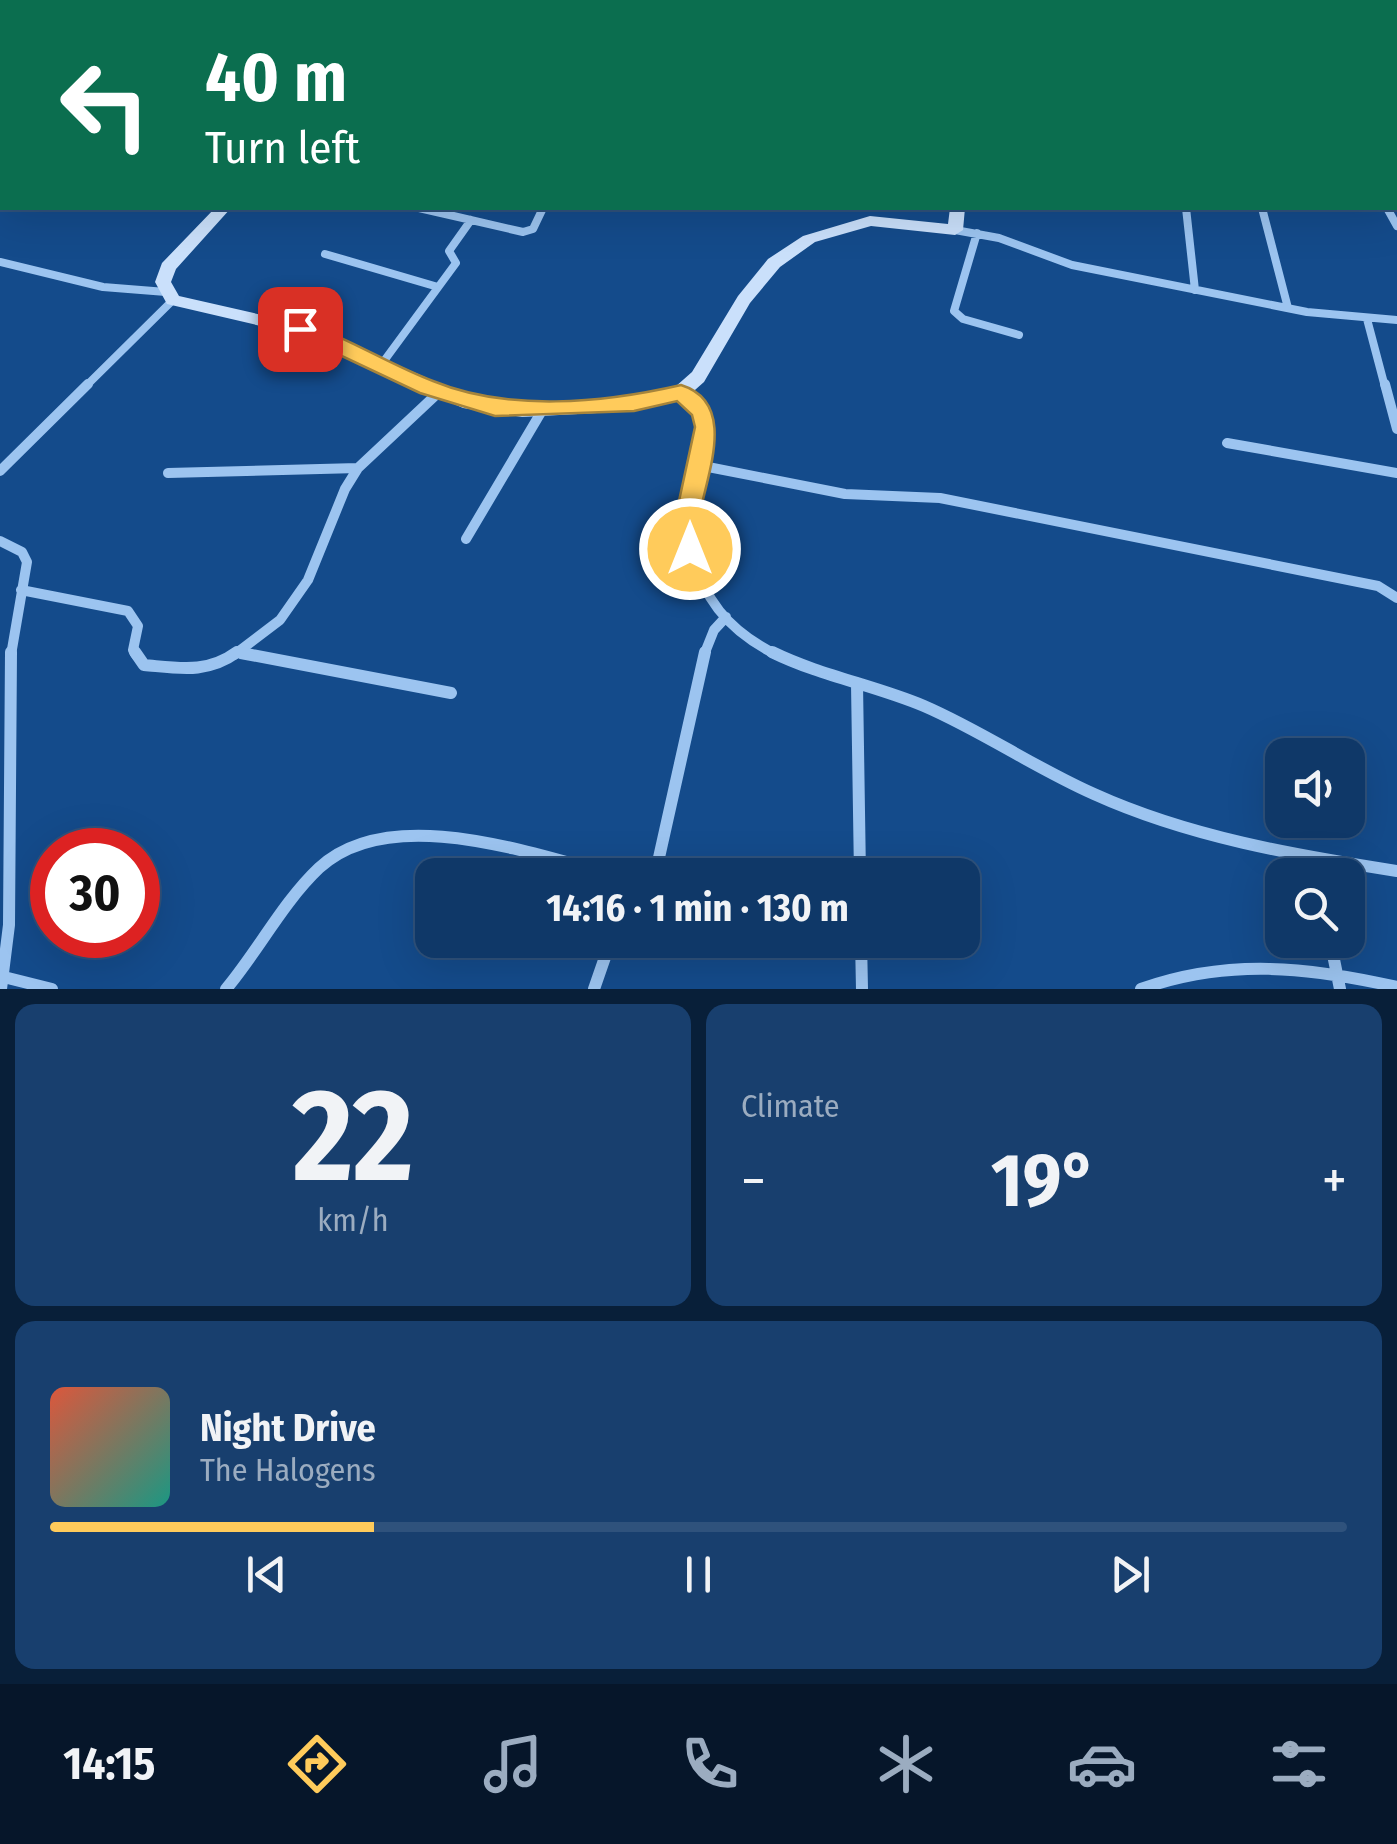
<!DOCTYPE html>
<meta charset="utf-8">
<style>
:root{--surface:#0f3868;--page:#183f6e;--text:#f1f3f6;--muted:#9bacc0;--line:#2f527c;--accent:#ffcb5b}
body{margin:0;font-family:"Fira Sans Condensed",sans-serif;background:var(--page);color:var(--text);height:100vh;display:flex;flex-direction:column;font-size:38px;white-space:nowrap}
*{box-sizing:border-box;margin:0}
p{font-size:32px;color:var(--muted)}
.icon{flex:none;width:55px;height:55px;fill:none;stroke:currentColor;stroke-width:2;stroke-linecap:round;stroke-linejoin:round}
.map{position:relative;height:989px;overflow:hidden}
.side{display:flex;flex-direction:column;gap:15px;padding:15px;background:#081f39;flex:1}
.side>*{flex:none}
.guide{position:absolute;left:0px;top:0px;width:1398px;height:210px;box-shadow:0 10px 40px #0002,0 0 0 2px var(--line);background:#0b6e4f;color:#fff;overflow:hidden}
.fabs{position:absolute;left:1265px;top:738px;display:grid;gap:20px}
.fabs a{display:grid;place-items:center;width:100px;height:100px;border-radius:20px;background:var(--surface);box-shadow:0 10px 40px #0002,0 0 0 2px var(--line);font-size:50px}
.speed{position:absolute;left:30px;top:828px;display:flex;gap:20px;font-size:50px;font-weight:700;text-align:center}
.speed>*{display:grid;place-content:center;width:130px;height:130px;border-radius:50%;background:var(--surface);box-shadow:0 10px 40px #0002,0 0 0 2px var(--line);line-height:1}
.speed .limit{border:15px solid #d22;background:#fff;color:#111}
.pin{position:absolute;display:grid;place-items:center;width:85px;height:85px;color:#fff;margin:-42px;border-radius:20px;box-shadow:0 5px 15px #0006}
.me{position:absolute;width:110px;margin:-55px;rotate:0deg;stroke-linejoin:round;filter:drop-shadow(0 0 8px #0008)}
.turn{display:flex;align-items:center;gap:35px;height:210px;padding:0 40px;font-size:45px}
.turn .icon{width:130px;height:130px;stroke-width:2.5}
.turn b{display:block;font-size:70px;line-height:85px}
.big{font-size:75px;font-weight:700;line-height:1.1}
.side .card{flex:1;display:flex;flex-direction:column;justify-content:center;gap:15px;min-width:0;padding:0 35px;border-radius:20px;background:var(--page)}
.side .dial{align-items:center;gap:0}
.dial b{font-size:130px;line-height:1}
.song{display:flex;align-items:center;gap:30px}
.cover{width:120px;height:120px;border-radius:15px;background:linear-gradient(135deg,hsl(10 70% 55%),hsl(170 70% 35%))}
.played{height:10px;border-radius:5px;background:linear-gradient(90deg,var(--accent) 25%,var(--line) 25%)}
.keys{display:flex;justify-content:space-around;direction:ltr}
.heat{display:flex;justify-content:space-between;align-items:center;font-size:55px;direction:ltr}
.side .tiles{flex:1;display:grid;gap:15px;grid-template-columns:1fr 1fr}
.card:last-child{grid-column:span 2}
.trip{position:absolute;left:415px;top:858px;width:565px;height:100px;border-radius:20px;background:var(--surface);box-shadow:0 10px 40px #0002,0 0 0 2px var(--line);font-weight:700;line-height:100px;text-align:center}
.tab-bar{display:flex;height:160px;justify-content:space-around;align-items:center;background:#06162a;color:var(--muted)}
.tab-bar .icon{width:70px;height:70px}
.tab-bar .active{color:var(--accent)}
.tab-bar b{font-size:45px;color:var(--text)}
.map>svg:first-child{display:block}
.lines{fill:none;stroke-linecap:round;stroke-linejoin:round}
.street-far3{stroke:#9cc4f0;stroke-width:6}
.street-far2{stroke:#9cc4f0;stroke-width:8}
.street-far1{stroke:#9cc4f0;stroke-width:10}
.street{stroke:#9cc4f0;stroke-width:12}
.secondary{fill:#cae0fb;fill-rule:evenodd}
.route{fill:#ffcb5b;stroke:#a6843b;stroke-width:2.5}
</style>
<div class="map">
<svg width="1397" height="989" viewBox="0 0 1397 989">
<rect width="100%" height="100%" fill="#144b8b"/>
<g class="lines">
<path class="street-far3" d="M1162 0 1179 2"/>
<path class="street-far2" d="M419 208 523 232 533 229 543 208
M1186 208 1195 290
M1262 208 1288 308
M1387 208 1397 226
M955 230 999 238 1072 265 1307 312 1397 320
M977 233 954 311 963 319 1019 335
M325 254 438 287
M0 262 103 287 166 292
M1367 319 1385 387
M381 365 456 263 449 251 471 220
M85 387 173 300"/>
<path class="street-far1" d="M1385 384 1397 429
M681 392 702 412 706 427C685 521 674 604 777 655
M1227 443 1397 473
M698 465 845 494 940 498 1378 586 1397 598
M0 471 88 384
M168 473 358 468
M466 539 543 409
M0 541 22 552 27 562 11 655
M21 590 128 611 138 626 133 650 136 655
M241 653 250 655
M234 655 280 620 308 580 345 489 358 468 439 392
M704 655 714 630 726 617"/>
<path class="street" d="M135 652 144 665C179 668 207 674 237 652
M772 652C821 676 874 685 924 706 982 731 1035 768 1094 794 1189 837 1294 855 1397 871
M241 653 451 693
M857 684 860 875
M1314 859 1317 875
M651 875 658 862 705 652
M861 940 862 989
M1330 940 1340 989
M0 976 52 989
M1 989 9 925 11 652
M226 989C258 951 283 902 319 868 390 802 532 854 613 875
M594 989 611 940
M1141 989C1228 958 1309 967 1397 987"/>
<path class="secondary" d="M0 8 2 9V15L0 16Z
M1395 115H1397V123H1395Z
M215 208H231L176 269 171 282 179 296 306 325 466 395 522 403 634 397 675 387 692 372 738 296 768 259 803 236 870 216 948 224 950 208H965L963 230 955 235 871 226 815 242 780 267 750 303 704 382 687 397 634 411 522 417 463 408 295 334 167 304 155 282 162 263Z"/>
</g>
<path class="route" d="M300 322C346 336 388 364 433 381 508 412 603 403 681 385 739 403 706 476 699 518 696 531 704 544 698 556H681L674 524 695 427 692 415 677 401 634 411 495 416 420 393 293 333 290 329Z"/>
</svg>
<div class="fabs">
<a><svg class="icon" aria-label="sound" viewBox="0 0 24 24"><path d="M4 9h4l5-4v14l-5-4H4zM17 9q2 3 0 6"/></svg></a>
<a><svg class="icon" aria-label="search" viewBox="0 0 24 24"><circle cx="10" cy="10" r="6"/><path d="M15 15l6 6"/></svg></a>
</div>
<div class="speed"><div class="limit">30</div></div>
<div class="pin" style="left:300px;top:329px;background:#d93025"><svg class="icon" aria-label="arrive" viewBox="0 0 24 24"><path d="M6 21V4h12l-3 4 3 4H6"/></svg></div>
<svg class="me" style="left:690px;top:549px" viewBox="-20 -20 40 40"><circle r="17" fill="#ffcb5b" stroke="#fff" stroke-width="3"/><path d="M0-11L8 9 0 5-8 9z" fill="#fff"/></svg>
<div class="trip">14:16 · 1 min · 130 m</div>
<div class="guide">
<div class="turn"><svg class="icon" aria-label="left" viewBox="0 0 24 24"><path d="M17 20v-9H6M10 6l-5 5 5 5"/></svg><div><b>40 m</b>Turn left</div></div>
</div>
</div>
<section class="side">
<div class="tiles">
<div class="card dial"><b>22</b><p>km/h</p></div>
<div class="card"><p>Climate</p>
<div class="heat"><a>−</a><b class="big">19°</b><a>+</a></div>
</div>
<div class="card">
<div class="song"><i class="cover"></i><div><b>Night Drive</b><p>The Halogens</p></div></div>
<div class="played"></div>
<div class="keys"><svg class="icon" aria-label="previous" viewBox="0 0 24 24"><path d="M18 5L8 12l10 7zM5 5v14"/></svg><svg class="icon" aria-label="pause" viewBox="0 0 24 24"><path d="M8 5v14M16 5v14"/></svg><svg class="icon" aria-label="next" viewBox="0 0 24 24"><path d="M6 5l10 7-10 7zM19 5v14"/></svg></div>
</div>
</div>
</section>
<nav class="tab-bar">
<b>14:15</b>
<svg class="icon active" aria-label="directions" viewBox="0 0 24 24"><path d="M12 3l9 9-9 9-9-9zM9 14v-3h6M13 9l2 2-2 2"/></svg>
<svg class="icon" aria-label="music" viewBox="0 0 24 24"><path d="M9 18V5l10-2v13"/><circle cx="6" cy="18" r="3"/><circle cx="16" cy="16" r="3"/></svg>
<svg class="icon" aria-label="phone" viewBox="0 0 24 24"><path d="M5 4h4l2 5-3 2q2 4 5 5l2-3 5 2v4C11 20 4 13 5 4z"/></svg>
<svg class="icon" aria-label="climate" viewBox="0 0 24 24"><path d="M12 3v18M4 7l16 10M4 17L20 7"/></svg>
<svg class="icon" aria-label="car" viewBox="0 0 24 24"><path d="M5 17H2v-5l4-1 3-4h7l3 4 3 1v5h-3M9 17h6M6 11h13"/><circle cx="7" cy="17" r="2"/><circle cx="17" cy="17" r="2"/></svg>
<svg class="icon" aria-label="filters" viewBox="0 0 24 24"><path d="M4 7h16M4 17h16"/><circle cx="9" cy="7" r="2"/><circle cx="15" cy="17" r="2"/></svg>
</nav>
